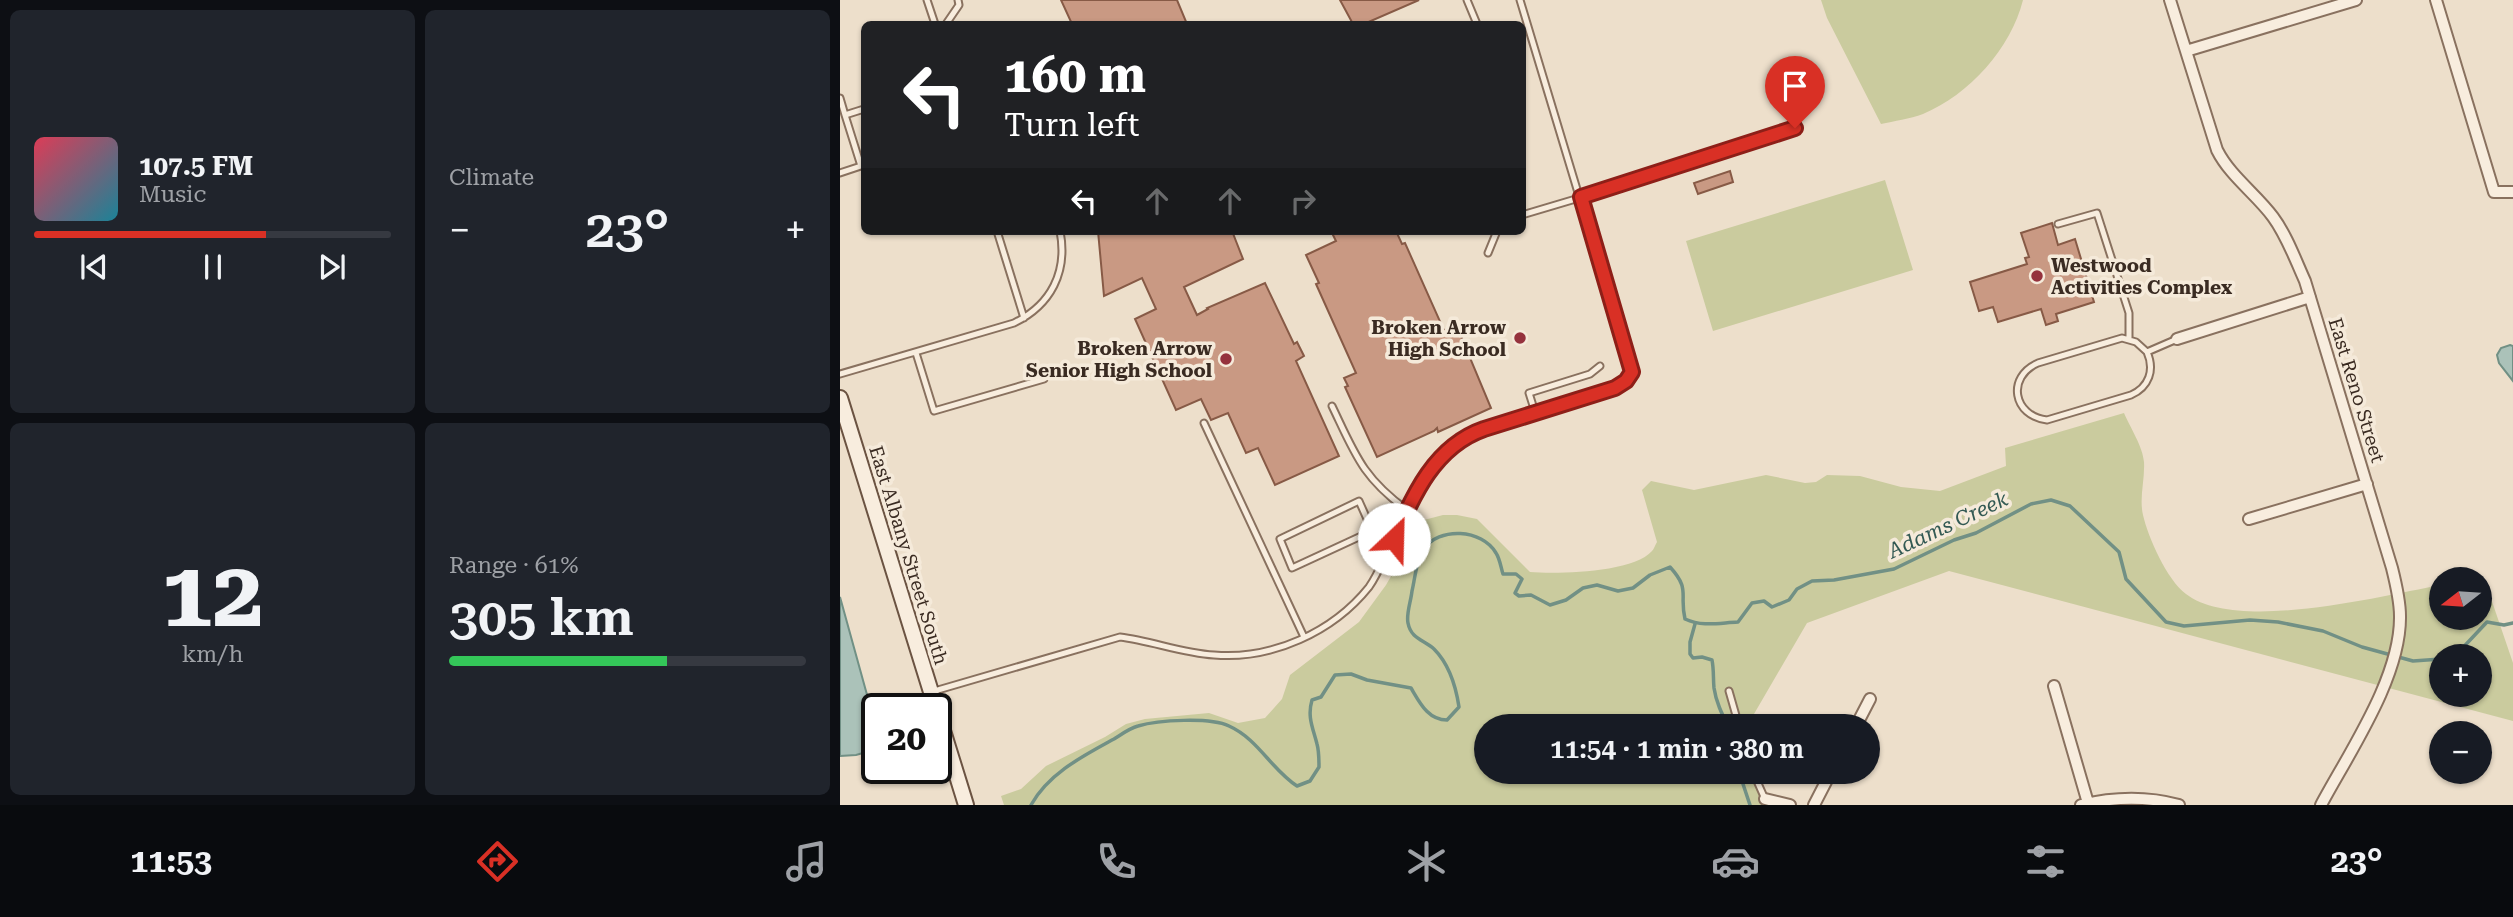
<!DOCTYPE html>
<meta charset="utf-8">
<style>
:root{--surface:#171b24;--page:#20242c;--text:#f1f3f6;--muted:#9ea1a6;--line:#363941;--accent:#d93025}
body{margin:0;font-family:"Roboto Serif",serif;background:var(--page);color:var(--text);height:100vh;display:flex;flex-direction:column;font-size:26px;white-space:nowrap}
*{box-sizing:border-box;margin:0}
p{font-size:23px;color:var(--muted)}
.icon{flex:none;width:38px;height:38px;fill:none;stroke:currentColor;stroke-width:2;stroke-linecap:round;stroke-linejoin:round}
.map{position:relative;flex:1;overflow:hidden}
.panel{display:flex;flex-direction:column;gap:10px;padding:10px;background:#0d0f14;width:840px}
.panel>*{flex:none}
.guide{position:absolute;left:21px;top:21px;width:665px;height:214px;border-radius:10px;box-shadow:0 2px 5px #0004;background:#202124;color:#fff;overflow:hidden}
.needle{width:46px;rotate:253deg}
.tools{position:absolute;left:1589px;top:567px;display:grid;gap:14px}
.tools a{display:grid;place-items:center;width:63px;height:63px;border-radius:50%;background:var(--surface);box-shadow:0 2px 5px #0004;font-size:35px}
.speed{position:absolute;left:21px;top:693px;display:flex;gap:14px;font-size:35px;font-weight:700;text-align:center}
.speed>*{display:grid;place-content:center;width:91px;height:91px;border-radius:50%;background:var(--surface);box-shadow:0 2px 5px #0004;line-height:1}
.speed .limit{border:4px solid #111;border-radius:10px;background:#fff;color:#111}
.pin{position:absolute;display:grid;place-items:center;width:60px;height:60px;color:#fff;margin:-72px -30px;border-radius:50% 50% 50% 0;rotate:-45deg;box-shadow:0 0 7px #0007}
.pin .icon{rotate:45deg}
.me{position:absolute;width:77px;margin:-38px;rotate:24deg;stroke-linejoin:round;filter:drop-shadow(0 0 5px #0008)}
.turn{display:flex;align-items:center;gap:24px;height:147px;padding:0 28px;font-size:32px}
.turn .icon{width:91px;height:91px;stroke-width:2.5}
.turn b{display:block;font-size:49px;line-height:60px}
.lanes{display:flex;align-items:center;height:66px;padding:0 28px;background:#0003;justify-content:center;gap:35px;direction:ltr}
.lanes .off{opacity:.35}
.big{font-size:52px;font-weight:600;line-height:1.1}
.panel .widget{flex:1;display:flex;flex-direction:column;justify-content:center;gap:10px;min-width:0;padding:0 24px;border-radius:10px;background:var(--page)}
.panel .dial{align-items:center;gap:0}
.dial b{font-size:91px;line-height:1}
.song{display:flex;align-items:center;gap:21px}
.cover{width:84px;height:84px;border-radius:10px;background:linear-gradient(135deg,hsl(350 70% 55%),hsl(190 70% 35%))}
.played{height:7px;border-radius:4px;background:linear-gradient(90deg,var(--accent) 65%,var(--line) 65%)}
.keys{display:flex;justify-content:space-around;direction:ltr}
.heat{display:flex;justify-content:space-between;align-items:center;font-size:38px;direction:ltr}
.charge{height:10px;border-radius:5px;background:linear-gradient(90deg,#34c759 61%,var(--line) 0)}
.panel .tiles{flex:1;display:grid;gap:10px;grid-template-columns:repeat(2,1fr)}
.trip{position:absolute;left:634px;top:714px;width:406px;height:70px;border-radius:35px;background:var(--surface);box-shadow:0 2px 5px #0004;font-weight:600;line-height:70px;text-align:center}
.dock{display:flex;height:112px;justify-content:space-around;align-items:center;background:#090b0e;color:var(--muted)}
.dock .icon{width:49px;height:49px}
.dock .current{color:var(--accent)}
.dock b{font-size:32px;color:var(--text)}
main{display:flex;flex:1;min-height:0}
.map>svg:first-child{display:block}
.green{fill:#cacb9e;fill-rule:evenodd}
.water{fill:#abc2b9;stroke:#719085;stroke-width:2}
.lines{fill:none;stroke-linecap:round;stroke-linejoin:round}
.stream{stroke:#719085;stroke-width:3.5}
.building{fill:#c99983;stroke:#875a46;stroke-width:2}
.lane-casing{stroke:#89715f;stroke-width:9}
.street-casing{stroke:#89715f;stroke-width:14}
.secondary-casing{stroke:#6b5342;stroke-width:18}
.lane{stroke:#f8edde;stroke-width:5}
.street{stroke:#f8edde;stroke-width:10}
.secondary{stroke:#f8edde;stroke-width:14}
.route-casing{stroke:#8d1f18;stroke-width:18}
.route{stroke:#d93025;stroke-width:12}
.poi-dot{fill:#95323d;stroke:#f5eada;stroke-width:2.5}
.labels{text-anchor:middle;stroke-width:7;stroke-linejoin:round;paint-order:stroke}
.poi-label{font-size:19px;font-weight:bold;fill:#3a2b22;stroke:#f5eada;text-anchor:end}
.street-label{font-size:19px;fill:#3a2b22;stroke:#f5eada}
.water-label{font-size:21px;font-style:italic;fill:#325953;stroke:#f5eada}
</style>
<main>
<section class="panel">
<div class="tiles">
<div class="widget">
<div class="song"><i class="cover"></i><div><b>107.5 FM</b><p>Music</p></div></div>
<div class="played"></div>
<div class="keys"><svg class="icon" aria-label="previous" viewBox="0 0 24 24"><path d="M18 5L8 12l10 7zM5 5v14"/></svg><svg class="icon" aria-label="pause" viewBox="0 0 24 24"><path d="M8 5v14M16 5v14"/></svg><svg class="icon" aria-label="next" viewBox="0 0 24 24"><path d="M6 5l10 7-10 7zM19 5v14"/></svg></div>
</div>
<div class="widget"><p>Climate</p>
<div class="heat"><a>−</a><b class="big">23°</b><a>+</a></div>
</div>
<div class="widget dial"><b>12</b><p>km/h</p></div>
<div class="widget"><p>Range · 61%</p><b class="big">305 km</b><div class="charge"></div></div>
</div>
</section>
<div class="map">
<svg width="1673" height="805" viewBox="0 0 1673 805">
<rect width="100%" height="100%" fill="#eddfcb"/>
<path class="green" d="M981 0H1183C1171 48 1129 95 1083 114 1070 119 1054 121 1041 124L987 18Z
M1045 180 1073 270 873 331 846 241Z
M1284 413C1290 427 1303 447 1304 462 1305 480 1299 498 1303 515 1308 537 1327 580 1346 594 1397 633 1540 596 1601 585V618H1640L1639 579 1644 578 1673 663V721L1109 571 967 623 907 726H646V772H919L928 805H164L161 796 181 789 206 766 265 737 286 724 305 719 369 713 398 723 425 718 442 699 450 675 519 622 546 585 562 557 570 536 584 520 603 515H617L637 519 690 572C717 574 793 573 812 551 814 549 815 545 817 542L802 490 811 481 854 490 926 475 965 483 976 482 987 475 1020 476 1061 487 1100 491 1166 466 1165 448ZM1601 656H1640V695H1601Z"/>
<path class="water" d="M1670 345 1673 346V381L1659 363 1657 355 1661 348Z
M0 597 37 731V749L16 755 0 756Z"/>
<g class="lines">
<path class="stream" d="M855 624 850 642V654L853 658 862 657 872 660C874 670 873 678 874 688 876 702 882 714 888 726
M1615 656 1647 622 1664 625 1673 623
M899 772 910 805
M191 805C209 773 243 756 274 739 282 734 290 728 298 726 318 720 370 717 389 726 418 739 431 769 457 786L470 781 479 767C479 760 479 751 477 744 473 728 467 717 472 700L481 697 495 675 511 674 527 680 571 688C580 703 588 720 607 720L619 707C616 687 609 664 594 649 584 640 571 639 568 623 566 614 571 601 572 591 575 579 576 561 583 550 599 526 642 529 656 553 660 559 661 568 663 574H676L682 579 675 593 679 596 691 595 710 605 726 600 743 588 757 585 778 591 793 588 810 575 830 567C851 590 839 594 845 619 863 627 878 623 898 622L912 603 924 601 932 607 949 600 957 589 972 581 994 580 1054 569 1114 540 1136 533 1191 504 1211 500 1230 506 1279 552 1286 579 1326 622 1344 626 1410 620 1438 622 1483 631 1522 647 1573 661 1601 659"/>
</g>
<path class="building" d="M221 0H337L347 24H232Z
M500 0H579L524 24H513Z
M890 171 893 182 858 194 854 183Z
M1212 223 1218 245 1235 239 1254 302 1216 314 1218 321 1206 325 1201 309 1158 322 1153 307 1139 311 1130 282 1187 264 1185 258 1189 257 1181 233Z
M258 231H392L403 259 344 287 357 315 368 309 367 308 425 283 454 344 457 342 464 356 456 361 499 456 435 485 418 448 406 453 388 413 371 420 361 399 336 410 295 319 316 309 302 278 264 296Z
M491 231H556L562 244 565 243 606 335 618 329 651 408 598 432 597 428 594 431 537 457 505 387 508 386 504 378 516 373 476 284 479 283 466 255 496 241Z"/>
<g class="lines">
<g class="lane-casing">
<path id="lane" d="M87 0 95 24
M627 0 637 24
M106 24 119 5 118 0
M0 98 5 115
M21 166 5 115 24 109
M0 173 24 165
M682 215 813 176 955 129
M1218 224 1257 213 1289 313V339
M157 231 184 318
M648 253 657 231
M1307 352 1296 342 1282 338 1198 363C1166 377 1173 416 1207 420L1291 395C1309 387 1315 370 1307 352L1337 339
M76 353 94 411 204 379
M0 374 174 323C211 305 228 272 220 231
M492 406C515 454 522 477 567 510
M695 412 689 393 750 374 760 366
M364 423 464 637
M532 531 452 568 440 539 519 501 544 557
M889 691 899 726
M91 692 280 637C312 641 342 653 374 655 432 660 493 632 529 587 539 573 545 555 553 540 573 498 591 460 630 434L775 388 786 381 792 372 680 0
M913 772 925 799"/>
</g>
<g class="street-casing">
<path id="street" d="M1330 0 1377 150C1390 176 1416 194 1433 217 1447 236 1455 259 1465 281L1552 568C1556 584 1560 600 1560 616 1561 677 1510 751 1481 805
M1596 0 1654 192H1673
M1346 51 1516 0
M1337 339 1470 297
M1409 519 1527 484
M1214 686 1248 803
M1016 726 1030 699
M925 799 950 805
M974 805 991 772
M1241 805C1274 797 1306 796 1339 805"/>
</g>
<g class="secondary-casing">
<path id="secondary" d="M0 398 126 805"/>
</g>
<use href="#lane" class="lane"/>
<use href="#street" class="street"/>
<use href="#secondary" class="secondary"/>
</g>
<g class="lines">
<g class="route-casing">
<path id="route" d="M554 539C573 495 595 446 644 429L775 388 786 381 792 372 741 197 955 128"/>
</g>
<use href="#route" class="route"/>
</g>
<g class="poi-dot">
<circle cx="1197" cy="276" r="7"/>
<circle cx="680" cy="338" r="7"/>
<circle cx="386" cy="359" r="7"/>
</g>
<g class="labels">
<g class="poi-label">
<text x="1211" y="272" text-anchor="start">Westwood<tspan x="1211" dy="22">Activities Complex</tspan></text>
<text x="666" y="334">Broken Arrow<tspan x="666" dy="22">High School</tspan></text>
<text x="372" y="355">Broken Arrow<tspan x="372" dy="22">Senior High School</tspan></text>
</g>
<g class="street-label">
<text transform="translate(1517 390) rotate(73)" y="7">East Reno Street</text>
<text transform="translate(69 555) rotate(73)" y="7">East Albany Street South</text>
</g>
<g class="water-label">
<text transform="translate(1108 525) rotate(-25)" y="7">Adams Creek</text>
</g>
</g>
</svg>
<div class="tools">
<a><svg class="needle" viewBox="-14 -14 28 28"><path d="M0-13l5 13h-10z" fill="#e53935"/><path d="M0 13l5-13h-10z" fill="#9ea1a6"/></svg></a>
<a>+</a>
<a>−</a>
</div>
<div class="speed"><div class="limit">20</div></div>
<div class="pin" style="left:955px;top:128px;background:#d93025"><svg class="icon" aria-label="arrive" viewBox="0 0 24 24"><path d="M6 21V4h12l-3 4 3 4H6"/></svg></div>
<svg class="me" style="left:554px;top:539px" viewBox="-20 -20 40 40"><circle r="19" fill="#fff"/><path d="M0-13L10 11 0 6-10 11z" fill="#d93025"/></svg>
<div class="trip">11:54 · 1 min · 380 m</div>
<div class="guide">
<div class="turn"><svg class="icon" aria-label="left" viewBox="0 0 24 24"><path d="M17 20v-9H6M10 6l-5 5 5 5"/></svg><div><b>160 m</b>Turn left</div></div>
<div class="lanes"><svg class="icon" aria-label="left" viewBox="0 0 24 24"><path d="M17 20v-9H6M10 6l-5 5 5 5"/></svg><svg class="icon off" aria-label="ahead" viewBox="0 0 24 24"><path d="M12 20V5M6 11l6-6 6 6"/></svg><svg class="icon off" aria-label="ahead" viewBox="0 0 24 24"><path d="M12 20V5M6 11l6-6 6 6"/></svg><svg class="icon off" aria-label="right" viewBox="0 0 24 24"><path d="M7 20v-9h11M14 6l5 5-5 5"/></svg></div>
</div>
</div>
</main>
<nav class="dock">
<b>11:53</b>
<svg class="icon current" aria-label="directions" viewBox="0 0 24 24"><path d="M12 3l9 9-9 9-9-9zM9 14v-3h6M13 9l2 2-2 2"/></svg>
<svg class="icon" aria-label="music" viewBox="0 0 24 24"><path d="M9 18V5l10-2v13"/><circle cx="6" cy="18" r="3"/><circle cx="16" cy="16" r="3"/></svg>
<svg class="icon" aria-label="phone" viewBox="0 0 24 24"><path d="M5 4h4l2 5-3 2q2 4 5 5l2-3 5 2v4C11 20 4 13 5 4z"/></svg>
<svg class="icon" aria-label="climate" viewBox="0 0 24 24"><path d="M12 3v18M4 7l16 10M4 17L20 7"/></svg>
<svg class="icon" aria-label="car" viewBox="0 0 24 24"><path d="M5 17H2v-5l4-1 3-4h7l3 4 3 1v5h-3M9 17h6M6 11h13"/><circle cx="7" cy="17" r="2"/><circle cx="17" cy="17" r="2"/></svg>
<svg class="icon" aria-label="filters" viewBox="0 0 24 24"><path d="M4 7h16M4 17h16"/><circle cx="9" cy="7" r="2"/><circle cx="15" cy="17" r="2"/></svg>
<b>23°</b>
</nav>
